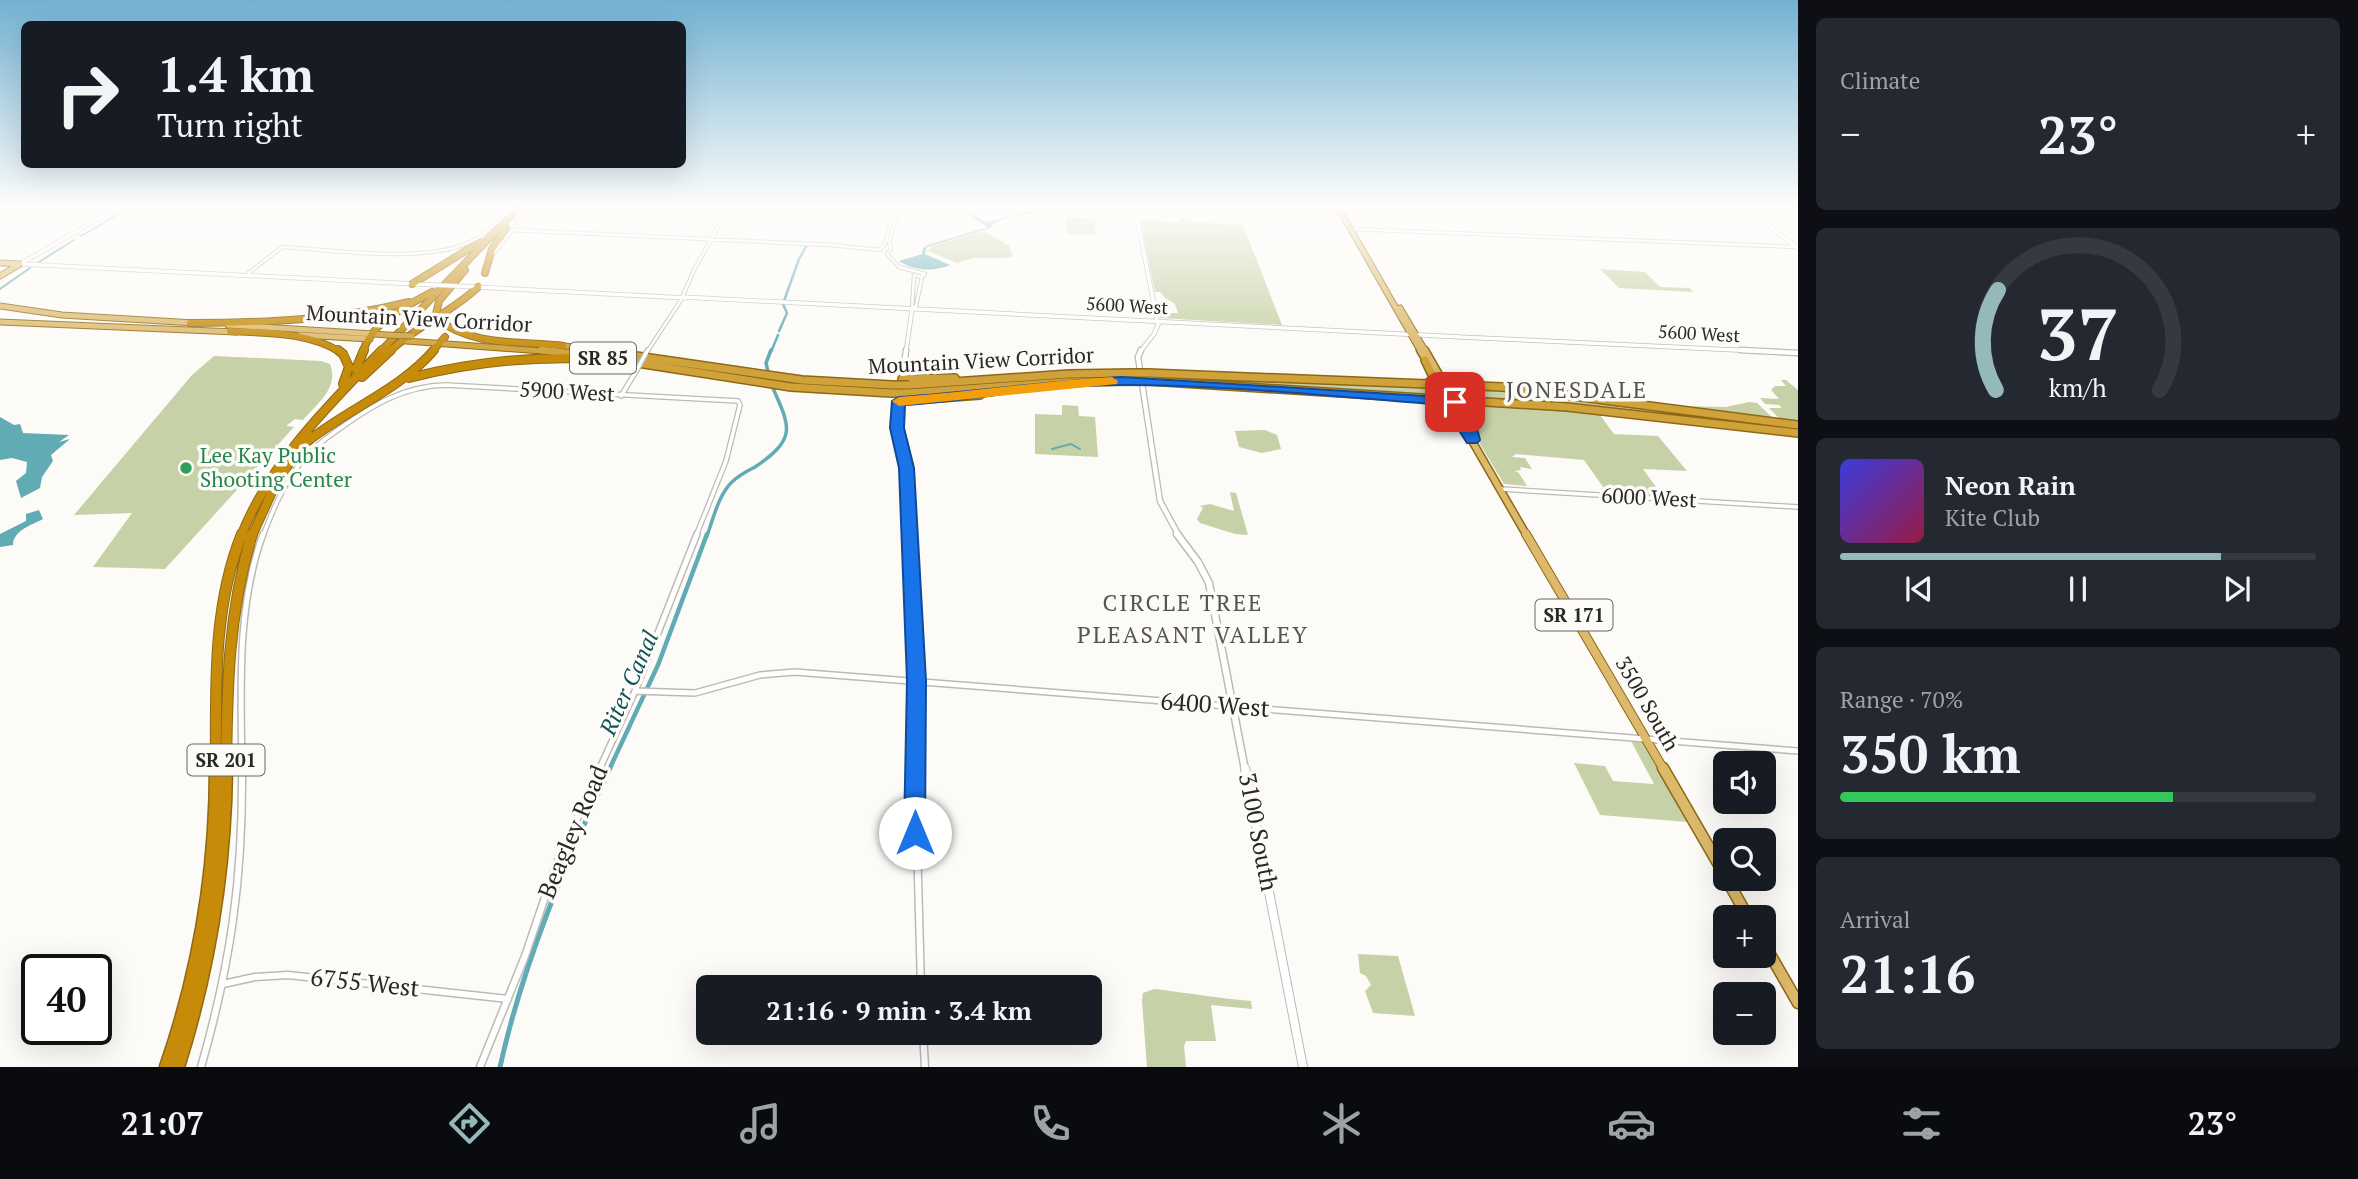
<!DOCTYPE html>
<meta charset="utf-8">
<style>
:root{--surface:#171b24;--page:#242831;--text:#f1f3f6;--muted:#9ea1a6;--line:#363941;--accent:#95b8ba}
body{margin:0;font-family:"PT Serif",serif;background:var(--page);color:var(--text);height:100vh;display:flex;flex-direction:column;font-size:26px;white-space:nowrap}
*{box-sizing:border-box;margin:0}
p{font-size:23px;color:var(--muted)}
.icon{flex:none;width:38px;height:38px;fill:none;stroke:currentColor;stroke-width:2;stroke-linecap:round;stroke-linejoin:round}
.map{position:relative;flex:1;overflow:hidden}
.panel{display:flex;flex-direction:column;gap:18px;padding:18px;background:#0d0f14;width:560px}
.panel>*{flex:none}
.hud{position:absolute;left:21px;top:21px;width:665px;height:147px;border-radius:10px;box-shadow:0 7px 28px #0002;background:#171b24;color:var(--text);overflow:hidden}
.fabs{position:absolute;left:1713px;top:751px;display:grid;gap:14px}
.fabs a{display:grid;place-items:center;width:63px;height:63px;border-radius:10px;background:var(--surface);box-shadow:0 7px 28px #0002;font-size:35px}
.speed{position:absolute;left:21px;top:954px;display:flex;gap:14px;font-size:35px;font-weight:700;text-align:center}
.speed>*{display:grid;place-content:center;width:91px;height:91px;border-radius:50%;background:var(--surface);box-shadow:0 7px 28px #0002;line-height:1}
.speed .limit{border:4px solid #111;border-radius:10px;background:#fff;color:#111}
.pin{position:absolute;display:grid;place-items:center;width:60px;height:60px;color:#fff;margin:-30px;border-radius:14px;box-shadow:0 4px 10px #0006}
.me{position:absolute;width:77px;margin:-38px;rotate:0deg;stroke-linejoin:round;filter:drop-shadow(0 0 5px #0008)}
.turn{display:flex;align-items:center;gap:24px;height:147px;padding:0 21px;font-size:32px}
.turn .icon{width:91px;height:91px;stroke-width:2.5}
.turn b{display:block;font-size:49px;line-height:60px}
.big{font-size:52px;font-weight:700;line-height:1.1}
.panel .widget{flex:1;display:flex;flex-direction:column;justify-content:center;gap:10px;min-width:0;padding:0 24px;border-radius:10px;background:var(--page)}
.panel .dial{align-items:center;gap:0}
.dial svg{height:182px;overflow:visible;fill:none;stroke:var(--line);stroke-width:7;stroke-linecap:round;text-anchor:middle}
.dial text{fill:var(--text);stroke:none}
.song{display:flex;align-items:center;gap:21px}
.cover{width:84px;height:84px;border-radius:10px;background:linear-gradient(135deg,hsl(240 70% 55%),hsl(340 70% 35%))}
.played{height:7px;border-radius:4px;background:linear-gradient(90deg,var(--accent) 80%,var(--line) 80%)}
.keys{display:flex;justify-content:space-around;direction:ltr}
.heat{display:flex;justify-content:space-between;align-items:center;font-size:38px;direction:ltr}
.charge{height:10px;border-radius:5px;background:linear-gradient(90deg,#34c759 70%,var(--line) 0)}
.trip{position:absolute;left:696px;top:975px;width:406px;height:70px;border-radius:10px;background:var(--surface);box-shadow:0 7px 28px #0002;font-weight:700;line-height:70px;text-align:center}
.tab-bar{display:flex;height:112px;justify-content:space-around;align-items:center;background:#090b0e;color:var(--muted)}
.tab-bar .icon{width:49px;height:49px}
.tab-bar .current{color:var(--accent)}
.tab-bar b{font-size:32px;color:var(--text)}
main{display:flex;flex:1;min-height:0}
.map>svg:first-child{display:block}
.green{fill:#c6d1a7}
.water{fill:#61acb4}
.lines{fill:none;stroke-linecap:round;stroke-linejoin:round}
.stream{stroke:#61acb4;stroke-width:2}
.canal-far3{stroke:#61acb4;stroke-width:2.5}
.canal-far2{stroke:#61acb4;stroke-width:3.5}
.canal-far1{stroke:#61acb4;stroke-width:4.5}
.canal{stroke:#61acb4;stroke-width:5}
.tertiary-far3-casing{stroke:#bcbab6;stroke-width:4.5}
.tertiary-far2-casing{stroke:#bcbab6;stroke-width:6}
.tertiary-far1-casing{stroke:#bcbab6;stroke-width:8}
.tertiary-casing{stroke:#bcbab6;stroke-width:9}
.secondary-far3-casing{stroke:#bcbab6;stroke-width:5}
.secondary-far2-casing{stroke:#bcbab6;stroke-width:7}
.secondary-far1-casing{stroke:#bcbab6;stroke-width:9}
.secondary-casing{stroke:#bcbab6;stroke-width:10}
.primary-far3-casing{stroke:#8e6814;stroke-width:7}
.primary-far2-casing{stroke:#8e6814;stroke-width:9}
.primary-far1-casing{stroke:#8e6814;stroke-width:10}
.primary-casing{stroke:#8e6814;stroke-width:13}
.trunk-far1-casing{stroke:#8e6814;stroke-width:7}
.trunk-casing{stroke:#8e6814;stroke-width:10}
.motorway-far3-casing{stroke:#8e6814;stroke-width:8}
.motorway-far2-casing{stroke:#8e6814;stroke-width:10}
.motorway-far1-casing{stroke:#8e6814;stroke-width:12}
.motorway-casing{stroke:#8e6814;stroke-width:15}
.tertiary-far3{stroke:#fff;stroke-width:2.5}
.tertiary-far2{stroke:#fff;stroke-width:3.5}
.tertiary-far1{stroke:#fff;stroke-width:5}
.tertiary{stroke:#fff;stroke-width:6}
.secondary-far3{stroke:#fff;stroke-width:3.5}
.secondary-far2{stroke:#fff;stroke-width:4.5}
.secondary-far1{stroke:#fff;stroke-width:6}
.secondary{stroke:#fff;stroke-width:8}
.primary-far3{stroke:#dcb96b;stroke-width:5}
.primary-far2{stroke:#dcb96b;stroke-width:6}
.primary-far1{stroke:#dcb96b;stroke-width:8}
.primary{stroke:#dcb96b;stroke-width:10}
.trunk-far1{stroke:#d0a23a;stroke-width:5}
.trunk{stroke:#d0a23a;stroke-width:7}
.motorway-far3{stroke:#c58b09;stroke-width:6}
.motorway-far2{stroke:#c58b09;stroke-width:8}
.motorway-far1{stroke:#c58b09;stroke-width:10}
.motorway{stroke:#c58b09;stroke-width:12}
.tertiary-bridge-casing{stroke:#bcbab6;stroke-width:6;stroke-linecap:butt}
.secondary-bridge-casing{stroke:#bcbab6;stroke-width:5;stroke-linecap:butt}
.trunk-bridge-far1-casing{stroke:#8e6814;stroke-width:7;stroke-linecap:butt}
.trunk-bridge-casing{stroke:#8e6814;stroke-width:10;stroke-linecap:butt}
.motorway-bridge-casing{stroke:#8e6814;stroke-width:8;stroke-linecap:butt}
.tertiary-bridge{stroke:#fff;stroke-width:3.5}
.secondary-bridge{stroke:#fff;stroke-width:3.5}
.trunk-bridge-far1{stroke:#d0a23a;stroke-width:5}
.trunk-bridge{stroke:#d0a23a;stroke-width:7}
.motorway-bridge{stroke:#c58b09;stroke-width:6}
.route{fill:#1a73e8;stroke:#114b97;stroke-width:2}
.slow{fill:#f59e0b}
.leisure-dot{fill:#2e9e5b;stroke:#fdfbf7;stroke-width:2.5}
.labels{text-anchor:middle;stroke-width:7;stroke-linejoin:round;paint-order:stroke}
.far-street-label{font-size:18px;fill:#292827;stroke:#fdfbf7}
.shield{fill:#fdfbf7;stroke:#696765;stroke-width:2}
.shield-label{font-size:19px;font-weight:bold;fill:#292827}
.street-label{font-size:21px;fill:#292827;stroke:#fdfbf7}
.leisure-label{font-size:21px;fill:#27864d;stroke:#fdfbf7;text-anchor:start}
.neighbourhood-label{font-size:23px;letter-spacing:2px;fill:#575552;stroke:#fdfbf7}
.water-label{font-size:23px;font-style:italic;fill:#115359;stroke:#fdfbf7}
.near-street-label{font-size:24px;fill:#292827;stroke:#fdfbf7}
</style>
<main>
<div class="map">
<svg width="1798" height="1067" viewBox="0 0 1798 1067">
<rect width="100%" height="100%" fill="#fdfbf7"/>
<path class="green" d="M1066 217 1096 219 1095 235 1067 234Z
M1180 218H1190L1192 222 1243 225 1282 325 1160 318 1159 313H1178L1175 304 1165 298 1160 292H1155L1140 220 1180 222Z
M984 231 1009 246 1013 256 1005 258H973L957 263 928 251 932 246Z
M1600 269 1645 272 1660 287 1689 288 1693 292 1619 288Z
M214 356 321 361 330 364C339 388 318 403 303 420L295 419 286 426 294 427 165 569 93 567 132 513 74 515 192 375Z
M1145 375 1435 387 1439 395 1146 380Z
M1781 380H1786L1798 390V423L1782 421 1769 408H1782L1779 405 1765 404 1760 398 1779 399 1771 390 1775 386H1786Z
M1456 387 1546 393 1555 405 1459 398 1454 389Z
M1549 393 1778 423 1785 430 1557 405Z
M1749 402 1757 403 1775 420 1674 406 1726 407Z
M1461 403 1597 411 1614 434 1658 436 1687 471 1643 469 1664 498 1608 494 1584 460 1516 454 1512 457 1525 458 1532 469 1520 467 1521 470 1515 471 1519 473 1527 486 1504 484 1477 439Z
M1062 405 1078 406 1079 416 1095 417 1098 457 1035 454V414L1062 415Z
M1265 430 1277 435 1281 449 1262 453 1239 447 1235 431Z
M1230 492 1236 493 1248 535 1235 534 1200 523 1197 519 1203 508 1200 506 1210 504 1234 511Z
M1631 741 1643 742 1688 822 1600 815 1574 763 1605 766 1613 781 1654 784Z
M1358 954 1398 956 1415 1016 1373 1013 1365 991 1371 985 1366 976 1360 973Z
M1154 989C1189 993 1217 998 1251 1001L1252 1009 1211 1005 1216 1041H1186L1184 1046 1186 1067H1147L1142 1001 1143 993Z"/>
<path class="water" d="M955 207 987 222 1026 212 1030 207 1032 214C1019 215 999 217 990 228L927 247 925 254 950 265C934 272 914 271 899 261L922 254 923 248 928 245 988 227Z
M0 417 14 425 20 424 23 433 69 435 59 442 70 439 51 455 53 461 42 477 40 488 21 498 16 481 26 473 27 462 12 458 0 460Z
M39 510 43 519C31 525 13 531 13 545L0 547V534L26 521V514Z"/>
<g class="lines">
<path class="stream" d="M81 236 131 207
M39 262 74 240
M0 289 30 268
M1052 449 1071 444 1080 449"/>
<path class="canal-far3" d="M784 301 799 259 807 245
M779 331 787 313 783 304
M771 352 778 335"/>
<path class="canal-far2" d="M769 376 766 363 771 350
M707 536C713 519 719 494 732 482 738 476 747 471 755 467 798 438 790 427 772 386"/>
<path class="canal-far1" d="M609 770 658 665 707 534"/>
<path class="canal" d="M500 1067C523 963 565 864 610 768"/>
<g class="tertiary-far3-casing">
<path id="tertiary-far3" d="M899 207 889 243 891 249 887 254 899 267 925 274 921 277 914 275
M1350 229 1796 247
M513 230 832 245 880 250
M880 250 886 242 895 207
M492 255 531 207
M246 275 282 247C334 250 432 265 476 239 490 231 502 217 514 207
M912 309 916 306 922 277
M912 309 914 276
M647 352 681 300 694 270 729 207"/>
</g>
<g class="tertiary-far2-casing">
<path id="tertiary-far2" d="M646 353 648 350
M621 396 638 368
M899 401 896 421 906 468 909 536
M1501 489 1798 507
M263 536C273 509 284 483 303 460 313 448 326 438 339 429 373 405 403 386 446 385L738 401 740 405 726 461 696 536"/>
</g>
<g class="tertiary-far1-casing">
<path id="tertiary-far1" d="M909 534 916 681 915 770
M635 691 695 693 760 675 795 672 1798 751
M242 770C241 692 236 608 263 534
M599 770 635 691 697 534"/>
</g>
<g class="tertiary-casing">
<path id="tertiary" d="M915 768 921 987
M223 984 255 977 288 975 508 999
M923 1032 925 1067
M201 1067C231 963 243 876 242 768
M480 1067 525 956 556 865 600 768"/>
</g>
<g class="secondary-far3-casing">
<path id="secondary-far3" d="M1135 207 1158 325 1154 334 1140 352
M1743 207 1798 248
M22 263 119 207
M20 264 435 285
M457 286 686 298
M682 297 1460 337
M1459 337 1526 340
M1525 340 1778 352
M906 352 912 309"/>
</g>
<g class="secondary-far2-casing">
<path id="secondary-far2" d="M1141 350 1138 357 1160 501 1179 536
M1741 350 1798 353
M900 396 906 350"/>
</g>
<g class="secondary-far1-casing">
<path id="secondary-far1" d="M1177 534 1198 562 1209 583 1245 770"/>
</g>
<g class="secondary-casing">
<path id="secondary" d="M1245 768 1303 1067"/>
</g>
<g class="primary-far3-casing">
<path id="primary-far3" d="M1338 207 1421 352
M0 263 20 264
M0 276 20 264
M0 306 62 315 195 323
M1400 308 1426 352
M0 322 236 332
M228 325 374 334
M301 335 370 339"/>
</g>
<g class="primary-far2-casing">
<path id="primary-far2" d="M1420 350 1427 362
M1425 350 1445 385
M1438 382 1527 536"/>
</g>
<g class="primary-far1-casing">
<path id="primary-far1" d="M1526 534 1664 770"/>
</g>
<g class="primary-casing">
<path id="primary" d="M1663 768 1726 877
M1726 878 1748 917
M1764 944 1798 1003"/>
</g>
<g class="trunk-far1-casing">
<path id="trunk-far1" d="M374 334 387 335
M406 341 556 352
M558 345 607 352"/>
</g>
<g class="trunk-casing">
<path id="trunk" d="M542 350 588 356
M595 350 802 380 892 385
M618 360 791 387 891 393
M1425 360 1434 379 1429 382
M1148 373 1503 387 1798 425
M902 379 955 378
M1149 381 1567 407 1798 433
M909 385 1069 374 1133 373
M908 393 1066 382 1135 381
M899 401 980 395
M1464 417 1459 404 1467 402"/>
</g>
<g class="motorway-far3-casing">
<path id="motorway-far3" d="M485 273 492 249 506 228
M412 284 480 242
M436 314 439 301 465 270
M438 319C471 347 523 341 563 346
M190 323C263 323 338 320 409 302
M230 331C267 333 309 332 340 352
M363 352C371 322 407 306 432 292
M380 352 519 207
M389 352C416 326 451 313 478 287
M432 352 445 337"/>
</g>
<g class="motorway-far2-casing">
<path id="motorway-far2" d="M338 350 343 354 349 367 343 384
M356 369 364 350
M362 377 391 350
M409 378C479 360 551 354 623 361
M308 441C348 409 401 389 434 350
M241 536C271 461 327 407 382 350
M252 536 276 483 309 435"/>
</g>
<g class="motorway-far1-casing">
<path id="motorway-far1" d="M216 770C216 692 212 608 242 534
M226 770C227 687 228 614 252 534"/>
</g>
<g class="motorway-casing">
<path id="motorway" d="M166 1067C200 969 216 871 216 768
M178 1067C209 969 225 871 226 768"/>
</g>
<use href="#tertiary-far3" class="tertiary-far3"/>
<use href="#tertiary-far2" class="tertiary-far2"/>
<use href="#tertiary-far1" class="tertiary-far1"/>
<use href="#tertiary" class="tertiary"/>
<use href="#secondary-far3" class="secondary-far3"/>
<use href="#secondary-far2" class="secondary-far2"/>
<use href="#secondary-far1" class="secondary-far1"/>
<use href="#secondary" class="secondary"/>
<use href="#primary-far3" class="primary-far3"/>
<use href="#primary-far2" class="primary-far2"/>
<use href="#primary-far1" class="primary-far1"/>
<use href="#primary" class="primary"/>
<use href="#trunk-far1" class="trunk-far1"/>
<use href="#trunk" class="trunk"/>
<use href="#motorway-far3" class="motorway-far3"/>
<use href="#motorway-far2" class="motorway-far2"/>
<use href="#motorway-far1" class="motorway-far1"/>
<use href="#motorway" class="motorway"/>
<g class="tertiary-bridge-casing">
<path id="tertiary-bridge" d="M638 368 646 353"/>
</g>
<g class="secondary-bridge-casing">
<path id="secondary-bridge" d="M435 285 457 286"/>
</g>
<g class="trunk-bridge-far1-casing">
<path id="trunk-bridge-far1" d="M387 335 412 336"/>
</g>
<g class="trunk-bridge-casing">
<path id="trunk-bridge" d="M1133 373H1148
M1135 381H1149
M892 385H909
M891 393H908"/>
</g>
<g class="motorway-bridge-casing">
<path id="motorway-bridge" d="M436 314 438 319"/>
</g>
<use href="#tertiary-bridge" class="tertiary-bridge"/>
<use href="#secondary-bridge" class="secondary-bridge"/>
<use href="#trunk-bridge-far1" class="trunk-bridge-far1"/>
<use href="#trunk-bridge" class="trunk-bridge"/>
<use href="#motorway-bridge" class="motorway-bridge"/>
</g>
<linearGradient id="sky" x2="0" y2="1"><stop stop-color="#72b1d3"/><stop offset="0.58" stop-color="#fefdfb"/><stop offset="1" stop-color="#fefdfb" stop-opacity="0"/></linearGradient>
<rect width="1798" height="356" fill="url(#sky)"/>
<path class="route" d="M1122 377 1455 398C1468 403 1477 426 1480 440L1477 443H1467L1443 405C1337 397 1230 385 1123 385 1050 384 978 400 905 405L904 428 914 468 926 681 925 833 922 840 915 843 907 840 904 833 907 681 899 468 890 428 892 401 899 397C974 392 1048 381 1122 377Z"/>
<path class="slow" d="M1112 377 1118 381 1117 384 899 406 892 401 899 397C970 392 1041 381 1112 377Z"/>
<circle class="leisure-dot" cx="186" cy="468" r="7"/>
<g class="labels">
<g class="far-street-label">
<text transform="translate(1127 306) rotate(3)" y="6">5600 West</text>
<text transform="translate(1699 334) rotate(3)" y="6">5600 West</text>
</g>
<g class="shield">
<rect x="570" y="342.5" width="66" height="31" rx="5"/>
<rect x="1535.5" y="599.5" width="77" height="31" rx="5"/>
<rect x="187.5" y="744.5" width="77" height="31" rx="5"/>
</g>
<g class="shield-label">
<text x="603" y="365">SR 85</text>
<text x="1574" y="622">SR 171</text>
<text x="226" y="767">SR 201</text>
</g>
<g class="street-label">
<text transform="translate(419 319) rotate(3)" y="7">Mountain View Corridor</text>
<text transform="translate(981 361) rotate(-3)" y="7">Mountain View Corridor</text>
<text transform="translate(567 392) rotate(3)" y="7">5900 West</text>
<text transform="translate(1649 498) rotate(3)" y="7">6000 West</text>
<text transform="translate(1647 704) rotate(60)" y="7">3500 South</text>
</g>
<g class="leisure-label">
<text x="200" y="463">Lee Kay Public<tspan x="200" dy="24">Shooting Center</tspan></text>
</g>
<g class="neighbourhood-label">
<text x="1577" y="398">JONESDALE</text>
<text x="1183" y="611">CIRCLE TREE</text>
<text x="1193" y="643">PLEASANT VALLEY</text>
</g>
<g class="water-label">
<text transform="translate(629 683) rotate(-66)" y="8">Riter Canal</text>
</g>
<g class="near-street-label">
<text transform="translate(1215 705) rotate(4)" y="8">6400 West</text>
<text transform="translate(573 832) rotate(-67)" y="8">Beagley Road</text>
<text transform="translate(1258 832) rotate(79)" y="8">3100 South</text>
<text transform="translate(365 983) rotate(6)" y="8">6755 West</text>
</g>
</g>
</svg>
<div class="fabs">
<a><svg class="icon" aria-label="sound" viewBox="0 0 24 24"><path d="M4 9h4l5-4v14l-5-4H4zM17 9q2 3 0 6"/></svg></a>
<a><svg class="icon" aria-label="search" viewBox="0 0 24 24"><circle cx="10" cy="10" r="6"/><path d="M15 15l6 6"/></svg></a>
<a>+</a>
<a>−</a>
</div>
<div class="speed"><div class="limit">40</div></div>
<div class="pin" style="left:1455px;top:402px;background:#d93025"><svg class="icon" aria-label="arrive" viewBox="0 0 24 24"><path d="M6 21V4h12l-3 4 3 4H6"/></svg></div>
<svg class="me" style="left:915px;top:833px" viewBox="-20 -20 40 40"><circle r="19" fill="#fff"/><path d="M0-13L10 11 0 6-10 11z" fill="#1a73e8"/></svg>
<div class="trip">21:16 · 9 min · 3.4 km</div>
<div class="hud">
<div class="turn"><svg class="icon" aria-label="right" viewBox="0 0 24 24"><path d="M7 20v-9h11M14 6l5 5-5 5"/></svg><div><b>1.4 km</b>Turn right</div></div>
</div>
</div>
<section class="panel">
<div class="widget"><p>Climate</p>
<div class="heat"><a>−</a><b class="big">23°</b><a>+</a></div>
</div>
<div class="widget dial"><svg viewBox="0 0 100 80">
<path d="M14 69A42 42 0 1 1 86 69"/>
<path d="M14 69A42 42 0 0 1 15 25" stroke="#95b8ba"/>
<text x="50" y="56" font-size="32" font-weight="700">37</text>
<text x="50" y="72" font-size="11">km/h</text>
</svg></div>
<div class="widget">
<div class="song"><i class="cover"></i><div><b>Neon Rain</b><p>Kite Club</p></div></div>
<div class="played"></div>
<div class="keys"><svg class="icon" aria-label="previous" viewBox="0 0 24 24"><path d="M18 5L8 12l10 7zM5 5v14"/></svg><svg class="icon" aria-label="pause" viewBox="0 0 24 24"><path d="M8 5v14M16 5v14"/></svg><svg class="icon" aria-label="next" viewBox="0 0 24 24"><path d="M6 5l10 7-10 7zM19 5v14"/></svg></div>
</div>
<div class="widget"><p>Range · 70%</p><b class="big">350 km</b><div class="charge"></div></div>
<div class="widget"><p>Arrival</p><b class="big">21:16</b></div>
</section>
</main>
<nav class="tab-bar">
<b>21:07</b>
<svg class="icon current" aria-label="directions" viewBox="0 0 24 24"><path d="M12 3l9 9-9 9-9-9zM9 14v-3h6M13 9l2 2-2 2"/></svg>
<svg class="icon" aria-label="music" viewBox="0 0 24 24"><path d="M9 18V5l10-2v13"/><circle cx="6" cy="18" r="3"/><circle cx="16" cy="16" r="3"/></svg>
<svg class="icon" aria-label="phone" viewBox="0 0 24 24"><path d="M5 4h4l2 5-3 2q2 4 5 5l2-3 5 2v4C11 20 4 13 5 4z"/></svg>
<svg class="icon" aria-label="climate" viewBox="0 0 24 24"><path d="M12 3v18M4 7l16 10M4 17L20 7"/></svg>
<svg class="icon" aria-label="car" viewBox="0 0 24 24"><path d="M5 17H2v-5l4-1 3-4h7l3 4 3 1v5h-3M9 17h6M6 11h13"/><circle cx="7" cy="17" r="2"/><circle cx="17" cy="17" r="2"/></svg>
<svg class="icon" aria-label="filters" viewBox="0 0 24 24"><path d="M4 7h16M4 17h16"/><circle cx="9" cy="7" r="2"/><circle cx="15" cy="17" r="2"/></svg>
<b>23°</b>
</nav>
